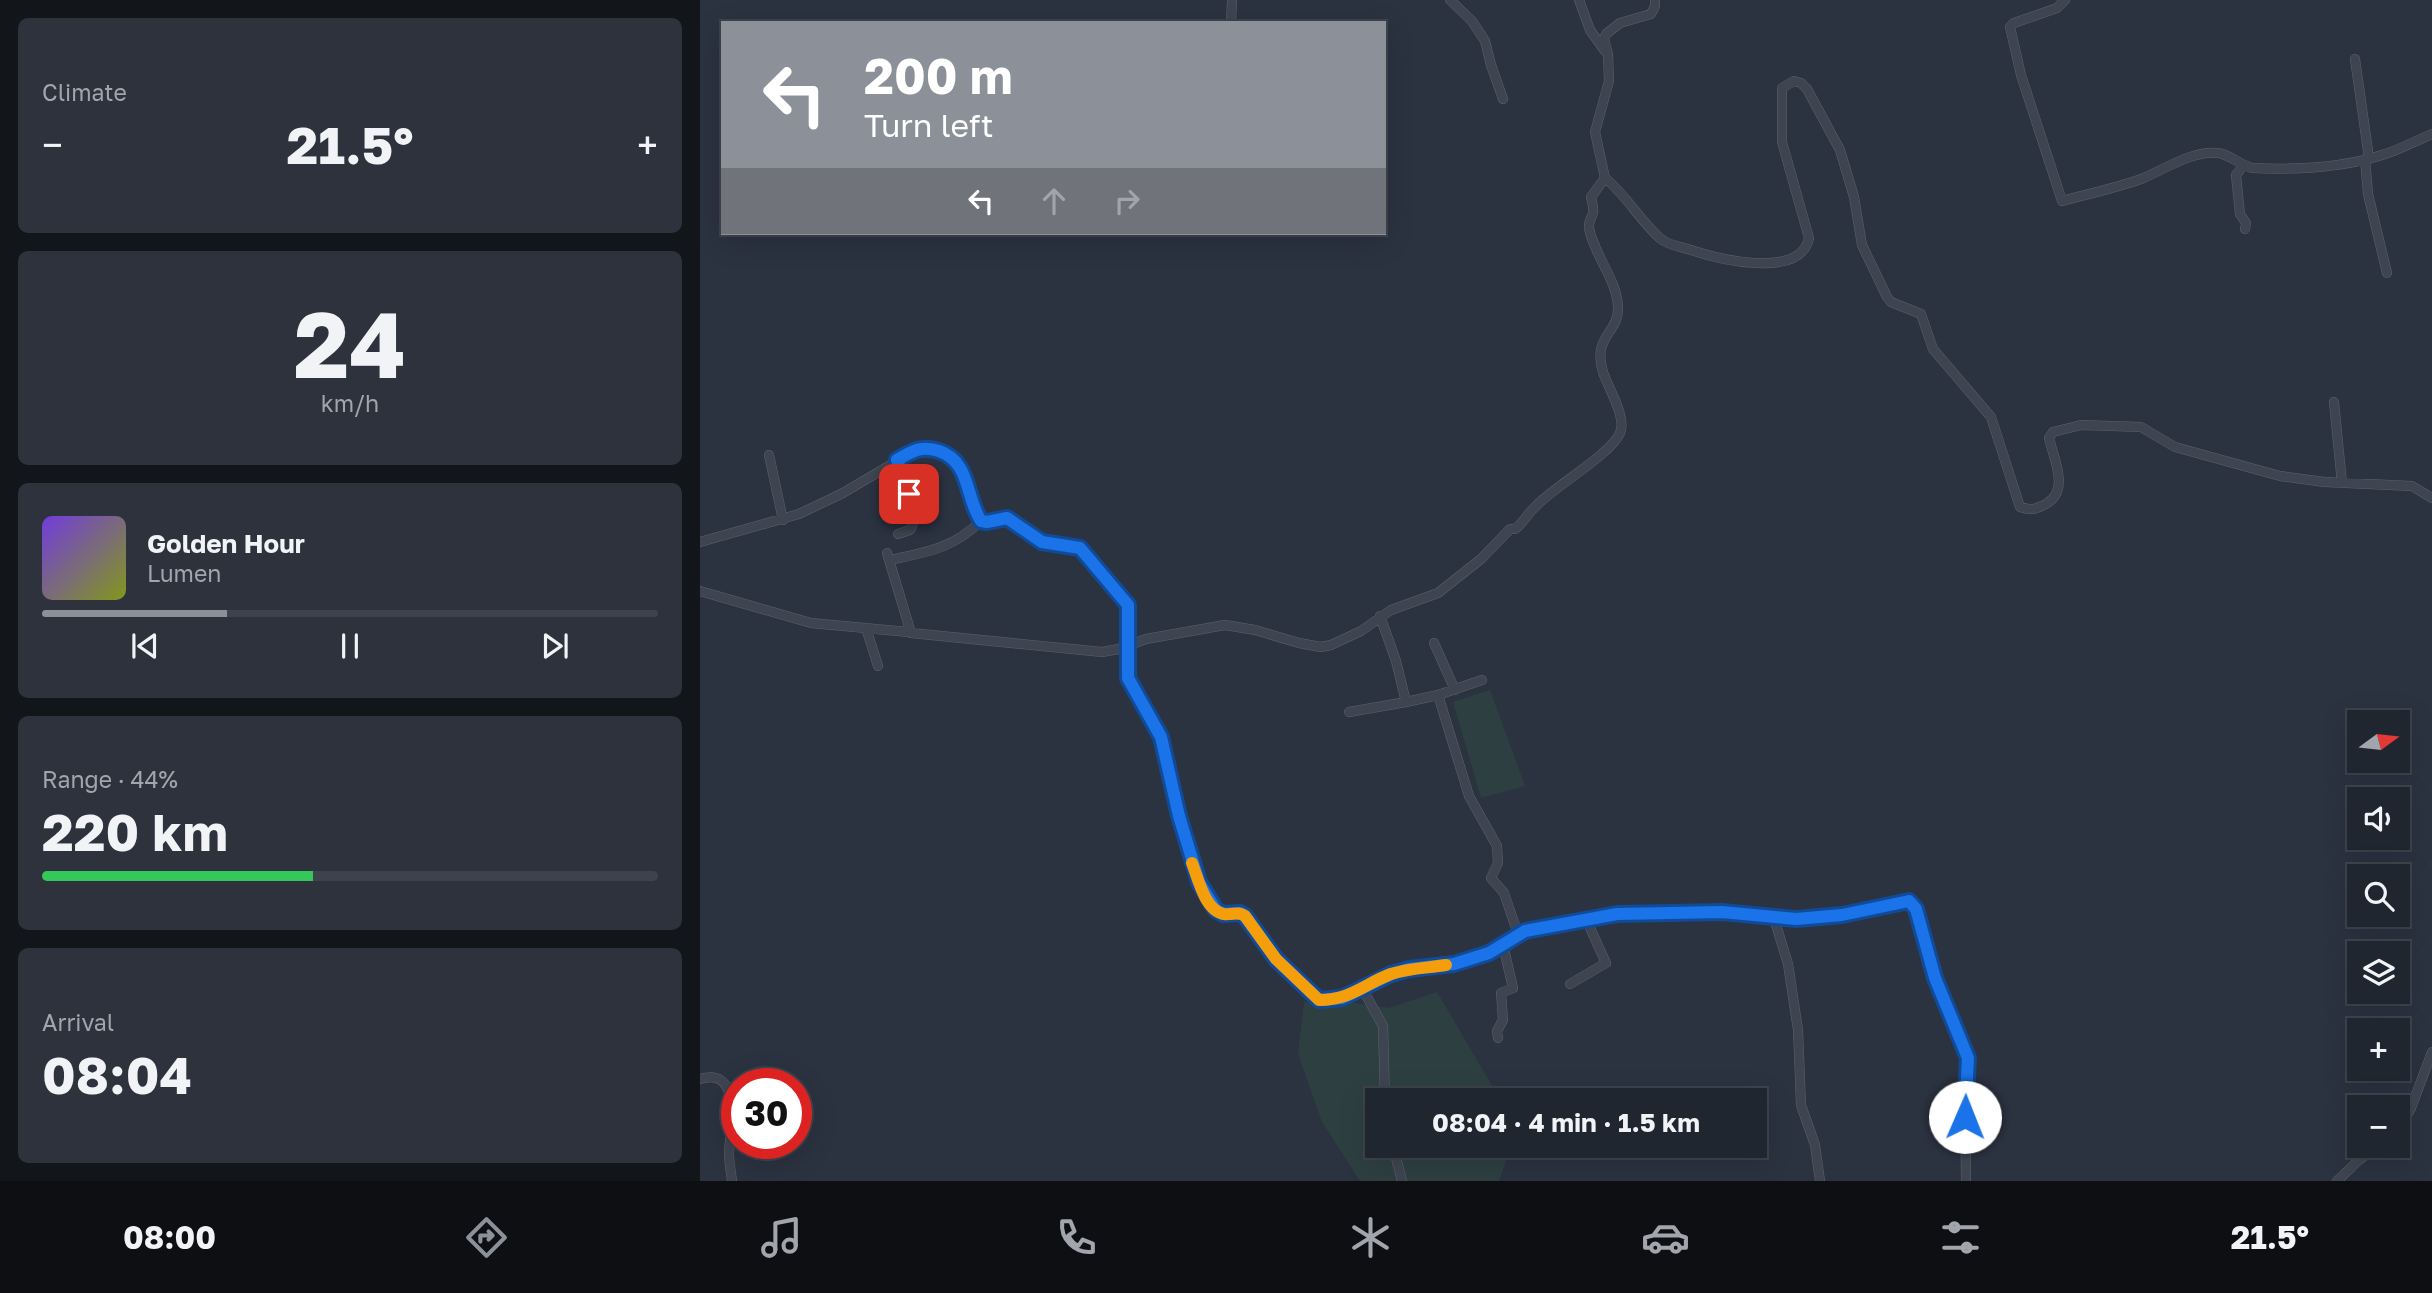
<!DOCTYPE html>
<meta charset="utf-8">
<style>
:root{--surface:#202630;--page:#2d323c;--text:#f1f3f6;--muted:#a2a5ab;--line:#3d434c;--accent:#8c9099}
body{margin:0;font-family:"Golos Text",sans-serif;background:var(--page);color:var(--text);height:100vh;display:flex;flex-direction:column;font-size:26px;white-space:nowrap}
*{box-sizing:border-box;margin:0}
p{font-size:23px;color:var(--muted)}
.icon{flex:none;width:38px;height:38px;fill:none;stroke:currentColor;stroke-width:2;stroke-linecap:round;stroke-linejoin:round}
.map{position:relative;flex:1;overflow:hidden}
.sheet{display:flex;flex-direction:column;gap:18px;padding:18px;background:#12151a;width:700px}
.sheet>*{flex:none}
.guide{position:absolute;left:21px;top:21px;width:665px;height:214px;border-radius:0px;box-shadow:0 7px 28px #0002,0 0 0 2px var(--line);background:#8c9099;color:#fff;overflow:hidden}
.needle{width:46px;rotate:75deg}
.tools{position:absolute;left:1647px;top:710px;display:grid;gap:14px}
.tools a{display:grid;place-items:center;width:63px;height:63px;border-radius:0px;background:var(--surface);box-shadow:0 7px 28px #0002,0 0 0 2px var(--line);font-size:35px}
.speed{position:absolute;left:21px;top:1068px;display:flex;gap:14px;font-size:35px;font-weight:700;text-align:center}
.speed>*{display:grid;place-content:center;width:91px;height:91px;border-radius:50%;background:var(--surface);box-shadow:0 7px 28px #0002,0 0 0 2px var(--line);line-height:1}
.speed .limit{border:10px solid #d22;background:#fff;color:#111}
.pin{position:absolute;display:grid;place-items:center;width:60px;height:60px;color:#fff;margin:-30px;border-radius:14px;box-shadow:0 4px 10px #0006}
.me{position:absolute;width:77px;margin:-38px;rotate:1deg;stroke-linejoin:round;filter:drop-shadow(0 0 5px #0008)}
.turn{display:flex;align-items:center;gap:24px;height:147px;padding:0 28px;font-size:32px}
.turn .icon{width:91px;height:91px;stroke-width:2.5}
.turn b{display:block;font-size:49px;line-height:60px}
.lanes{display:flex;align-items:center;height:66px;padding:0 28px;background:#0003;justify-content:center;gap:35px;direction:ltr}
.lanes .off{opacity:.35}
.big{font-size:52px;font-weight:700;line-height:1.1}
.sheet .widget{flex:1;display:flex;flex-direction:column;justify-content:center;gap:10px;min-width:0;padding:0 24px;border-radius:10px;background:var(--page)}
.sheet .dial{align-items:center;gap:0}
.dial b{font-size:91px;line-height:1}
.song{display:flex;align-items:center;gap:21px}
.cover{width:84px;height:84px;border-radius:10px;background:linear-gradient(135deg,hsl(260 70% 55%),hsl(70 70% 35%))}
.played{height:7px;border-radius:4px;background:linear-gradient(90deg,var(--accent) 30%,var(--line) 30%)}
.keys{display:flex;justify-content:space-around;direction:ltr}
.heat{display:flex;justify-content:space-between;align-items:center;font-size:38px;direction:ltr}
.charge{height:10px;border-radius:5px;background:linear-gradient(90deg,#34c759 44%,var(--line) 0)}
.trip{position:absolute;left:665px;top:1088px;width:402px;height:70px;border-radius:0px;background:var(--surface);box-shadow:0 7px 28px #0002,0 0 0 2px var(--line);font-weight:700;line-height:70px;text-align:center}
.tab-bar{display:flex;height:112px;justify-content:space-around;align-items:center;background:#0d0f13;color:var(--muted)}
.tab-bar .icon{width:49px;height:49px}
.tab-bar .current{color:var(--accent)}
.tab-bar b{font-size:32px;color:var(--text)}
main{display:flex;flex:1;min-height:0}
.map>svg:first-child{display:block}
.green{fill:#2e3f42}
.lines{fill:none;stroke-linecap:round;stroke-linejoin:round}
.minor-casing{stroke:#5c626e;stroke-width:10}
.minor{stroke:#3e4550;stroke-width:9}
.route-casing{stroke:#114b97;stroke-width:18}
.route{stroke:#1a73e8;stroke-width:12}
.slow{stroke:#f59e0b;stroke-width:12}
</style>
<main>
<section class="sheet">
<div class="widget"><p>Climate</p>
<div class="heat"><a>−</a><b class="big">21.5°</b><a>+</a></div>
</div>
<div class="widget dial"><b>24</b><p>km/h</p></div>
<div class="widget">
<div class="song"><i class="cover"></i><div><b>Golden Hour</b><p>Lumen</p></div></div>
<div class="played"></div>
<div class="keys"><svg class="icon" aria-label="previous" viewBox="0 0 24 24"><path d="M18 5L8 12l10 7zM5 5v14"/></svg><svg class="icon" aria-label="pause" viewBox="0 0 24 24"><path d="M8 5v14M16 5v14"/></svg><svg class="icon" aria-label="next" viewBox="0 0 24 24"><path d="M6 5l10 7-10 7zM19 5v14"/></svg></div>
</div>
<div class="widget"><p>Range · 44%</p><b class="big">220 km</b><div class="charge"></div></div>
<div class="widget"><p>Arrival</p><b class="big">08:04</b></div>
</section>
<div class="map">
<svg width="1732" height="1181" viewBox="0 0 1732 1181">
<rect width="100%" height="100%" fill="#2b3240"/>
<path class="green" d="M790 690 825 786 781 798 753 702Z
M737 992 801 1101H677V1146H811L799 1181H660L622 1122 598 1054 604 1002 656 1003 689 1008Z"/>
<g class="lines">
<g class="minor-casing">
<path id="minor" d="M750 0 772 21 785 41 791 65 803 99
M879 0 890 30 905 51
M1365 0 1357 8 1314 23 1310 27 1321 75 1362 201C1388 194 1416 188 1441 179 1464 170 1492 150 1518 153 1529 154 1540 165 1552 168 1595 170 1641 168 1682 155 1699 150 1715 141 1732 134
M531 23 532 0
M1655 59 1669 158
M1665 159 1668 194 1687 273
M1543 166 1536 175 1540 214 1546 223 1545 229
M905 178C927 196 941 222 961 239 968 245 981 247 991 250 1018 259 1100 280 1109 238L1082 142V88L1094 81 1101 83 1107 89 1140 150 1154 197 1162 245 1187 297 1191 302 1221 314 1233 349 1291 417 1320 507C1331 511 1336 509 1346 504 1370 490 1354 460 1349 438L1353 432 1381 425 1441 427 1475 447 1580 476 1624 482 1712 486 1732 498
M1634 402 1642 483
M69 455 83 520
M197 460C203 476 221 516 210 530L198 534
M0 542 99 514 143 493 219 448H231L245 453 259 465 281 521 287 522 308 518 342 542 379 548 428 605C431 628 425 652 428 675 431 697 454 715 461 736 479 786 478 864 512 906 521 918 534 909 545 916L576 959 609 993 619 1000H632L659 991 691 974 709 969 754 964 789 952 825 931 917 914 1022 912 1096 919 1142 915 1202 902 1213 903 1220 920 1235 978 1268 1058 1265 1092 1266 1181
M187 553 211 633 402 652 419 649 446 639 525 625 555 630 599 643 621 647 631 645 661 631 691 610 738 593 781 559 810 529H815C824 522 828 513 836 506 855 486 911 454 920 433 927 417 908 388 903 372 892 336 919 333 918 308 917 278 894 256 889 228 888 222 891 219 893 213 894 208 892 202 891 197L905 178 895 132 909 81 908 54 904 39 906 34 920 23 951 14 955 6V0
M190 560C227 552 252 549 281 521
M0 591 111 623 208 632
M680 616 696 661 706 702 738 695 769 796 797 846 798 863 791 878 804 893 818 934
M166 628 178 666
M734 643 755 690
M738 695 782 680
M649 712 706 702
M1074 918 1088 964 1098 1030 1101 1105 1115 1145 1120 1181
M870 984 906 963 886 919
M662 988 683 1026 685 1101
M798 1038 797 1031 803 1020 801 993 813 988 803 945
M0 1079C43 1066 30 1130 29 1153 29 1162 31 1172 32 1181
M1698 1131 1711 1108 1732 1052
M693 1146 702 1181
M1637 1181 1659 1160 1677 1146"/>
</g>
<use href="#minor" class="minor"/>
</g>
<g class="lines">
<g class="route-casing">
<path id="route" d="M209 494 197 460C212 451 222 445 239 451 271 462 265 497 281 521L287 522 307 518 342 542 380 548 428 605V678L461 737 479 816 499 882 516 910 523 914 540 913 545 916 576 959 619 1000 642 998 691 974 709 969 754 964 789 953 825 931 917 914 1022 912 1096 919 1142 915 1209 901 1216 909 1235 978 1268 1058 1265 1117"/>
</g>
<use href="#route" class="route"/>
<path class="slow" d="M492 863C498 878 505 911 524 914 533 915 538 911 545 916L576 959 619 1000C651 1000 664 984 691 974 709 968 728 968 746 965"/>
</g>
</svg>
<div class="tools">
<a><svg class="needle" viewBox="-14 -14 28 28"><path d="M0-13l5 13h-10z" fill="#e53935"/><path d="M0 13l5-13h-10z" fill="#a2a5ab"/></svg></a>
<a><svg class="icon" aria-label="sound" viewBox="0 0 24 24"><path d="M4 9h4l5-4v14l-5-4H4zM17 9q2 3 0 6"/></svg></a>
<a><svg class="icon" aria-label="search" viewBox="0 0 24 24"><circle cx="10" cy="10" r="6"/><path d="M15 15l6 6"/></svg></a>
<a><svg class="icon" aria-label="layers" viewBox="0 0 24 24"><path d="M12 4l9 5-9 5-9-5zM3 14l9 5 9-5"/></svg></a>
<a>+</a>
<a>−</a>
</div>
<div class="speed"><div class="limit">30</div></div>
<div class="pin" style="left:209px;top:494px;background:#d93025"><svg class="icon" aria-label="arrive" viewBox="0 0 24 24"><path d="M6 21V4h12l-3 4 3 4H6"/></svg></div>
<svg class="me" style="left:1265px;top:1117px" viewBox="-20 -20 40 40"><circle r="19" fill="#fff"/><path d="M0-13L10 11 0 6-10 11z" fill="#1a73e8"/></svg>
<div class="trip">08:04 · 4 min · 1.5 km</div>
<div class="guide">
<div class="turn"><svg class="icon" aria-label="left" viewBox="0 0 24 24"><path d="M17 20v-9H6M10 6l-5 5 5 5"/></svg><div><b>200 m</b>Turn left</div></div>
<div class="lanes"><svg class="icon" aria-label="left" viewBox="0 0 24 24"><path d="M17 20v-9H6M10 6l-5 5 5 5"/></svg><svg class="icon off" aria-label="ahead" viewBox="0 0 24 24"><path d="M12 20V5M6 11l6-6 6 6"/></svg><svg class="icon off" aria-label="right" viewBox="0 0 24 24"><path d="M7 20v-9h11M14 6l5 5-5 5"/></svg></div>
</div>
</div>
</main>
<nav class="tab-bar">
<b>08:00</b>
<svg class="icon current" aria-label="directions" viewBox="0 0 24 24"><path d="M12 3l9 9-9 9-9-9zM9 14v-3h6M13 9l2 2-2 2"/></svg>
<svg class="icon" aria-label="music" viewBox="0 0 24 24"><path d="M9 18V5l10-2v13"/><circle cx="6" cy="18" r="3"/><circle cx="16" cy="16" r="3"/></svg>
<svg class="icon" aria-label="phone" viewBox="0 0 24 24"><path d="M5 4h4l2 5-3 2q2 4 5 5l2-3 5 2v4C11 20 4 13 5 4z"/></svg>
<svg class="icon" aria-label="climate" viewBox="0 0 24 24"><path d="M12 3v18M4 7l16 10M4 17L20 7"/></svg>
<svg class="icon" aria-label="car" viewBox="0 0 24 24"><path d="M5 17H2v-5l4-1 3-4h7l3 4 3 1v5h-3M9 17h6M6 11h13"/><circle cx="7" cy="17" r="2"/><circle cx="17" cy="17" r="2"/></svg>
<svg class="icon" aria-label="filters" viewBox="0 0 24 24"><path d="M4 7h16M4 17h16"/><circle cx="9" cy="7" r="2"/><circle cx="15" cy="17" r="2"/></svg>
<b>21.5°</b>
</nav>
